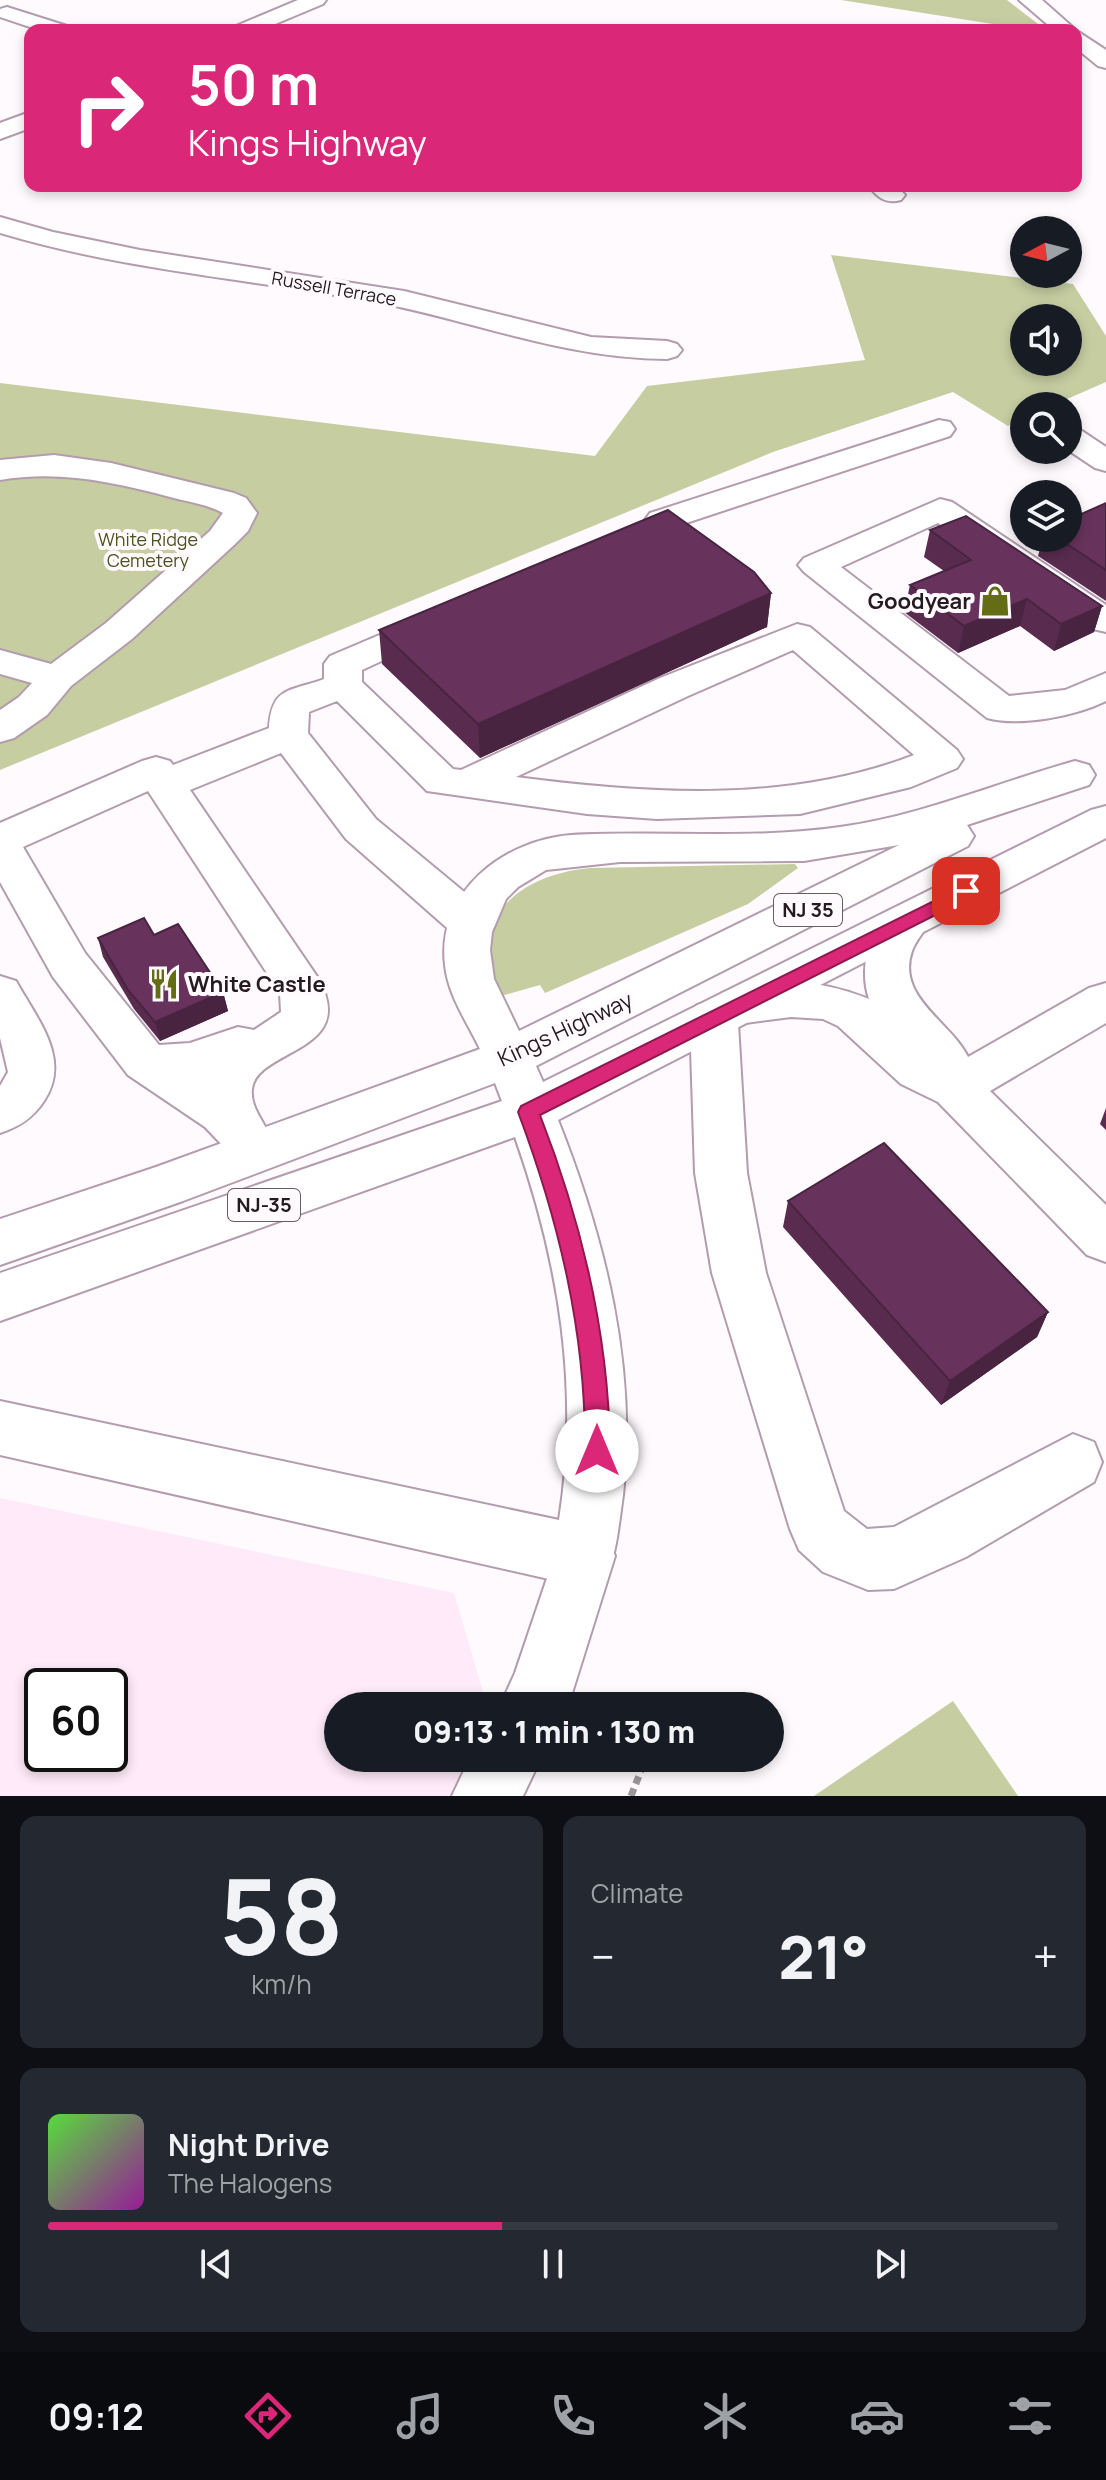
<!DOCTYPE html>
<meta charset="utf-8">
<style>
:root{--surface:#171b24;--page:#242831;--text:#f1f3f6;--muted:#9ea1a6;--line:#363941;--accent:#db2777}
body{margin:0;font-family:Manrope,sans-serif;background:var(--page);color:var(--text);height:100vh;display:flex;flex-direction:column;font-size:30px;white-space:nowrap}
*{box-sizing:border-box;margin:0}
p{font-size:26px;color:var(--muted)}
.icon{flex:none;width:44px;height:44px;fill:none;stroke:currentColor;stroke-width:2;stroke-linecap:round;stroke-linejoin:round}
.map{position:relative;height:1796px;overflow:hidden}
.panel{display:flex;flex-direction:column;gap:20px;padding:20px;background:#0d0f14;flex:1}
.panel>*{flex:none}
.top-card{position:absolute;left:24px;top:24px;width:1058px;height:168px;border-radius:16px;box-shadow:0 4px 12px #0003;background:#db2777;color:#fff;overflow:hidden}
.needle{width:52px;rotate:263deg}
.tools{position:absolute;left:1010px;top:216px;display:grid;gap:16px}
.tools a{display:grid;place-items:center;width:72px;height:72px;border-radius:50%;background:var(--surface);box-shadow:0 4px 12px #0003;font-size:40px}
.speed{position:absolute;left:24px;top:1668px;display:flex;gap:16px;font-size:40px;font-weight:700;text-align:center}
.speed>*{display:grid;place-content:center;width:104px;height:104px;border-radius:50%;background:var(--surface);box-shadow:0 4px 12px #0003;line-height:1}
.speed .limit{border:4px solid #111;border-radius:12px;background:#fff;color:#111}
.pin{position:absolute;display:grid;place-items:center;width:68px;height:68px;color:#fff;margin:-34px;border-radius:16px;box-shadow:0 4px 12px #0006}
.me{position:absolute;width:88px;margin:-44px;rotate:0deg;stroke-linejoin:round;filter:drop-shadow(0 0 6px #0008)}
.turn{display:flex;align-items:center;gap:28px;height:168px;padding:0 32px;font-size:36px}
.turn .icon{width:104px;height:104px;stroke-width:2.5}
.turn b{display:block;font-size:56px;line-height:68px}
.big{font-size:60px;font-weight:800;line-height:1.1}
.panel .widget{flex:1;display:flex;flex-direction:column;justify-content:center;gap:12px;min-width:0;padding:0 28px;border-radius:16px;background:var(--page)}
.panel .dial{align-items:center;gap:0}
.dial b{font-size:104px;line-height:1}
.song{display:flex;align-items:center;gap:24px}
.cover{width:96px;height:96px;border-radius:12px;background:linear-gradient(135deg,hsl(110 70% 55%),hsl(300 70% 35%))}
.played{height:8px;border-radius:4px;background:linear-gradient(90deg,var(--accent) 45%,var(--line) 45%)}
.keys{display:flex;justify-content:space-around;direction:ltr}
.heat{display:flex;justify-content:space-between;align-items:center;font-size:44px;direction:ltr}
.panel .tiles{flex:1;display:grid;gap:20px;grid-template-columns:1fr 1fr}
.widget:last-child{grid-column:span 2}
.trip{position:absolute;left:324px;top:1692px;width:460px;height:80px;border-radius:40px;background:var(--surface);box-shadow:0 4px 12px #0003;font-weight:800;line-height:80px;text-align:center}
.tabs{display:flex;height:128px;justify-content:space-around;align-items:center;background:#090b0e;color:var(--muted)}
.tabs .icon{width:56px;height:56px}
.tabs .selected{color:var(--accent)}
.tabs b{font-size:36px;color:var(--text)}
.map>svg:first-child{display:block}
.built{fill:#feeaf8;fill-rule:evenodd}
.green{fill:#c6cda1;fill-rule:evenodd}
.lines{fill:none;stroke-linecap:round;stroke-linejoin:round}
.minor-casing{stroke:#b39cad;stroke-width:4}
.major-casing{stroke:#b39cad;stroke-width:4}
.path{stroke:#9d969b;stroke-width:7;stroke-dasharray:8 5;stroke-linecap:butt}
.minor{fill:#fff;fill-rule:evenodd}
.major{fill:#fff;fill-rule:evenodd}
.wall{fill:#592c4f}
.shaded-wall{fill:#482440}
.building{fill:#67335c;stroke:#482440;stroke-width:2}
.route{fill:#db2777;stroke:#8e194d;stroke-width:2}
.labels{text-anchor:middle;stroke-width:8;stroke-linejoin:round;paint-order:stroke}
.far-street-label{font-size:18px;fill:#241b21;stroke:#fffafe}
.far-park-label{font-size:18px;fill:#4d531f;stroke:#fffafe}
.shield{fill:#fffafe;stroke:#665e63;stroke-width:2}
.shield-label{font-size:20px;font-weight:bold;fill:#241b21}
.poi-label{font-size:22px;font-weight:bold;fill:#241b21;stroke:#fffafe;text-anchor:end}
.street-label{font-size:22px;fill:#241b21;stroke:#fffafe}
</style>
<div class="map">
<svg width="1106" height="1796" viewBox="0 0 1106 1796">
<rect width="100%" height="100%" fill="#fffafe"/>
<path class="built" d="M0 1498 454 1593 487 1706H338V1758H502L513 1796H0ZM42 1686H110V1754H42Z"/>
<path class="green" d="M841 0H1007L1046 30H1030Z
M831 255 1073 284 1106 336V382L1051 406H1024V418L1008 426 953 392 773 452 0 770V383L595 456 647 386 865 360ZM1024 318H1068V362H1024Z
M795 864 798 868 748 904 545 993 540 985 501 996C496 980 490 962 490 946 490 894 548 871 591 868Z
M953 1701 1018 1796H814Z"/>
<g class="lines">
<g class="minor-casing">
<path id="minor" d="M298 0H326L323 4 261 30H232L236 26Z
M1019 0H1042L1077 31 1106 50V68L1098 66 1076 48V30H1054Z
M7 7 67 26 71 30H39L0 17V9Z
M30 112V128L0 139V123Z
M869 186H897L905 195 901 200C886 204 878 198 869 186Z
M0 217 53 232 140 250 404 291 591 337 667 341 677 344 682 350 677 356 667 359C566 359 474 321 376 302 250 279 123 270 0 233Z
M939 420 950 422 955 429 950 436 674 527 662 530 650 527 645 520 650 513Z
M1068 429 1082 431 1106 447V471L1095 468 1068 450Z
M54 455 111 463 234 493 246 498 257 513 248 531 234 545 132 639 71 686 47 715 14 738 0 742V710L19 697 32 683 0 674V650L51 664 106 623 210 531 223 513C207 504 188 502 170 497 113 482 59 470 0 480V460Z
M940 499 952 502 1106 605V632L1093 629 938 523 841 567 1009 696 1065 690 1106 673V701C1076 716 1020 727 987 718L804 572 798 565 804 558Z
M436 611 449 614 454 622 449 630 362 670V682L453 769 461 770 660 678 797 624 810 627 957 750 963 759 957 768 911 787 800 814 657 819 587 814 427 791 337 701 309 712 308 733 376 819 486 910 492 922 486 934 470 938 454 934 346 839 281 753 190 790 318 978C360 1053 257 1048 252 1089 250 1106 262 1119 269 1134L262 1149 244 1155 226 1149 205 1127 128 1075 53 977 0 882V823L142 761 156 757 170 761 173 765 269 728C272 686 289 692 324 679V664L330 656ZM793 650 914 755C788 804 647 794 516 777L688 696ZM148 791 280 993 281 1012 254 1030 238 1027 190 1043 159 1045 85 953 23 847Z
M910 903 926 908 932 919C926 929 916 940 912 951 896 997 950 1021 968 1057L1089 988 1106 983V1023L990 1091 1106 1205V1262L1087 1255 938 1102 901 1084 838 1026 823 1019 791 1017 738 1024 747 1173 766 1273 844 1511 867 1529 894 1527 1073 1434 1094 1442 1102 1462 1094 1482 966 1557 894 1589 868 1590 823 1572 799 1550 790 1529 712 1273 695 1173 690 1018 697 1005 718 1001 722 993C774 977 819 979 869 999 857 964 872 914 910 903Z
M0 976 16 981C37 1019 72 1059 44 1101 33 1118 19 1127 0 1133V1086L8 1072 0 1038Z
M584 1525 606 1534 615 1556 568 1706H500L515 1673 562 1534Z
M470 1758H541L523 1796H452Z"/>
</g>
<g class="major-casing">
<path id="major" d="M1075 761 1089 765 1095 775 1089 785 967 825 974 836 968 846 536 1066 543 1082 1091 810 1106 806V838L558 1120C605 1239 637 1365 623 1495 619 1523 617 1551 606 1578L584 1587 0 1455V1401L559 1520C580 1388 559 1262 515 1137L0 1321V1273L502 1101 495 1083 183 1201 0 1265V1219L156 1167 480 1049C467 1022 448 995 445 965 436 891 505 840 571 835 660 830 751 840 840 827 921 816 996 783 1075 761ZM899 845 519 1031 494 979 490 950 492 932 506 899 518 887 546 870 620 862 804 861Z"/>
</g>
<path class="path" d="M631 1796 646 1758"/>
<use href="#minor" class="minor"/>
<use href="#major" class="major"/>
</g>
<path class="wall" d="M1106 503V601L1038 556 1043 538H1068Z
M930 530 1102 606 1094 632 1054 651 1020 626 958 653 904 612 910 585 944 571 924 557Z
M771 593 767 627 480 758 382 664 379 630Z
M154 935 223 992 228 1011 160 1041 134 1009 103 957 98 938Z
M1106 1108V1130L1100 1124Z
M788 1201 1048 1312 1037 1337 941 1405 783 1227Z"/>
<path class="shaded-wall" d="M771 593 767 627 480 758 478 724Z
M1027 599 1020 626 958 653 964 626Z
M1102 606 1094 632 1054 651 1061 624Z
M223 992 228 1011 160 1041 155 1022Z
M1048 1312 1037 1337 941 1405 950 1381Z"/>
<path class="building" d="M1106 503V570L1058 538H1068V520Z
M668 510 754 572 771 593 478 724 379 630Z
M966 516 1102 606 1061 624 1027 599 964 626 910 585 971 560 930 530Z
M144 918 154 935 178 924 223 992 155 1022 128 990 98 938Z
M884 1143 1048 1312 950 1381 788 1201Z"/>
<path class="route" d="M966 885 973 886 975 891 973 896 540 1115C582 1223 609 1334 610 1451L606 1459 597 1462 589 1459 585 1451C586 1333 559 1221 518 1112L521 1106Z"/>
<defs>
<g id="shop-bare" transform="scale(2.4)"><path d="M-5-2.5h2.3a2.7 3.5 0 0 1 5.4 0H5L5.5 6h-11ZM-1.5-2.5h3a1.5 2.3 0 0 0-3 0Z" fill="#646d13" stroke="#fffafe" stroke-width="2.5" paint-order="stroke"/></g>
<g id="restaurant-bare" transform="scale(2.4)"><path d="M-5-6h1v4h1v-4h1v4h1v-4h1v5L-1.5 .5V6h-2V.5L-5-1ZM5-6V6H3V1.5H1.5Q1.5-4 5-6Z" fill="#646d13" stroke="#fffafe" stroke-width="2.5" paint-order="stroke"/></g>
</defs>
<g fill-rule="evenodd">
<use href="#shop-bare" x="995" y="601"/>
<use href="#restaurant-bare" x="164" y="984"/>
</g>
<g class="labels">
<g class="far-street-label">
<text transform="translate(334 289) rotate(10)" y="6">Russell Terrace</text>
</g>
<g class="far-park-label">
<text x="148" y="546">White Ridge<tspan x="148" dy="21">Cemetery</tspan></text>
</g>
<g class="shield">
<rect x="774" y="894" width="68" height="32" rx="6"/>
<rect x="228" y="1189" width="72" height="32" rx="6"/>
</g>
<g class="shield-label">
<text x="808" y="917">NJ 35</text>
<text x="264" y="1212">NJ-35</text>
</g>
<g class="poi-label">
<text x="971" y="609">Goodyear</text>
<text x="188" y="992" text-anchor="start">White Castle</text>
</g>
<g class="street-label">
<text transform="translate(565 1029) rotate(-25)" y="8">Kings Highway</text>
</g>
</g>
</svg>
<div class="tools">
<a><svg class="needle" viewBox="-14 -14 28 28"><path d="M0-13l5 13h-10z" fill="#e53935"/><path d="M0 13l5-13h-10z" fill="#9ea1a6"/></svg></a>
<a><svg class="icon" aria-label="sound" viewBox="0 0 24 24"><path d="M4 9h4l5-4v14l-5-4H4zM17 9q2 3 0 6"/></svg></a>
<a><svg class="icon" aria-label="search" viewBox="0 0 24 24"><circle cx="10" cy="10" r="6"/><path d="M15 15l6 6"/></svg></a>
<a><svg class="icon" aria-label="layers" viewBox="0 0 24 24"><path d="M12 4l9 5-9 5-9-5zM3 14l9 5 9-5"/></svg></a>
</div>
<div class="speed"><div class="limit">60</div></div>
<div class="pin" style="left:966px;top:891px;background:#d93025"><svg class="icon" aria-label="arrive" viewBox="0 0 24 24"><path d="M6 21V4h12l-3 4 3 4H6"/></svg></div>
<svg class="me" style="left:597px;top:1451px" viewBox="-20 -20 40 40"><circle r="19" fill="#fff"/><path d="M0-13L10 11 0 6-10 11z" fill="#db2777"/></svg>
<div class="trip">09:13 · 1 min · 130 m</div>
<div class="top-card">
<div class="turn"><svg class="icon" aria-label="right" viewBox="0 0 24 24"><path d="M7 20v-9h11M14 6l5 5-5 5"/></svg><div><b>50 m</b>Kings Highway</div></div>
</div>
</div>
<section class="panel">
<div class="tiles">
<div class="widget dial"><b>58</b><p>km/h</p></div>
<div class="widget"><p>Climate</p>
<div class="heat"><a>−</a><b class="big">21°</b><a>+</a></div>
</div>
<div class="widget">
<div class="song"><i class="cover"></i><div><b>Night Drive</b><p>The Halogens</p></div></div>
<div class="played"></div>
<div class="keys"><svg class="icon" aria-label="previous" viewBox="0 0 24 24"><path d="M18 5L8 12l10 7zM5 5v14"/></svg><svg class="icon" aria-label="pause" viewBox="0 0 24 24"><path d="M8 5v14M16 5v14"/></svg><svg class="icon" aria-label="next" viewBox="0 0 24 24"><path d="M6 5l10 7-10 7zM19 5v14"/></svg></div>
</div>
</div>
</section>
<nav class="tabs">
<b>09:12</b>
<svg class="icon selected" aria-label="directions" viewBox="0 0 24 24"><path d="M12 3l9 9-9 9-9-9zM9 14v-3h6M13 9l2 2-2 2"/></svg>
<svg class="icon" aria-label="music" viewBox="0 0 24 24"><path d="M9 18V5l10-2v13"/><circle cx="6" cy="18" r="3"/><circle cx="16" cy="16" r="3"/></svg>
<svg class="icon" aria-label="phone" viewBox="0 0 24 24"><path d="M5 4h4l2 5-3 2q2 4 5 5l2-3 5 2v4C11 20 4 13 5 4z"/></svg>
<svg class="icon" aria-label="climate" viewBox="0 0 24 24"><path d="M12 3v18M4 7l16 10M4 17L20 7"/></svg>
<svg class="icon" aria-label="car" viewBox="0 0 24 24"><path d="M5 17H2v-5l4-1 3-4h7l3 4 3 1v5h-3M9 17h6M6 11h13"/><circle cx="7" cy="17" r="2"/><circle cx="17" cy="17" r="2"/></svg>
<svg class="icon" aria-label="filters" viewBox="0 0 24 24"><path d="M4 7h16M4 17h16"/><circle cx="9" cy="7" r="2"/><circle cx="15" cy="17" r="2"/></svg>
</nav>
